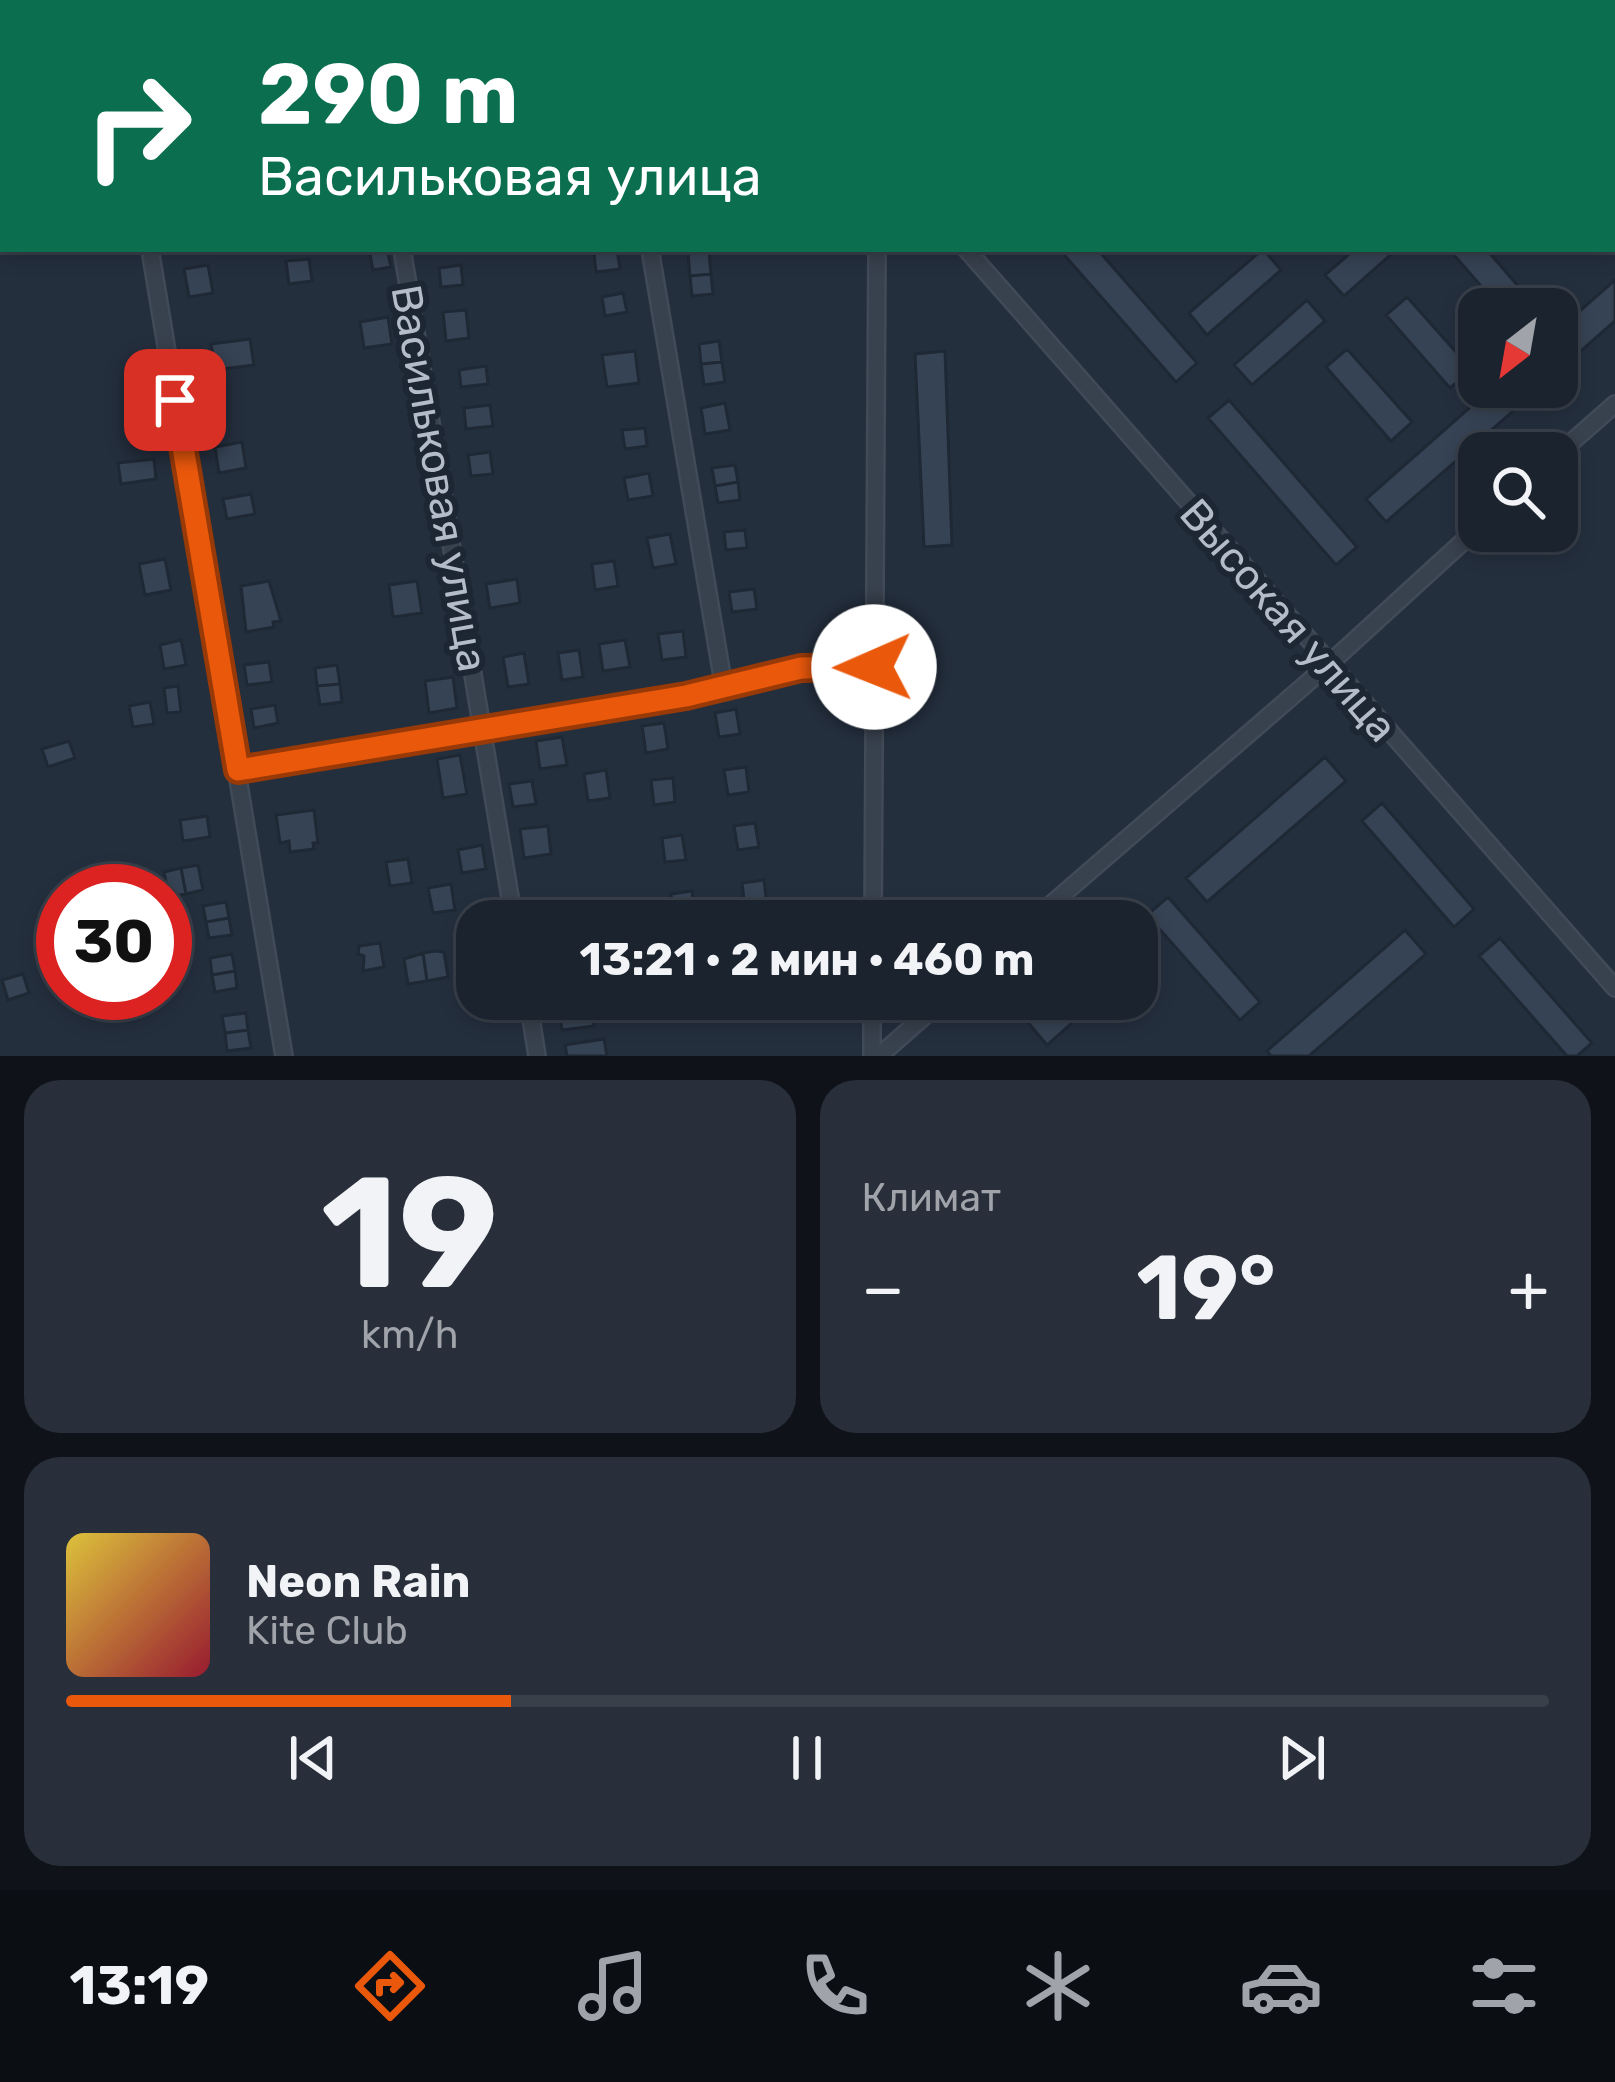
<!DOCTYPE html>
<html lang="ru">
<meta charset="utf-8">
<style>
:root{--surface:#1b232e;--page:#282f3a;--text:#f1f3f6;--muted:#a0a4aa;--line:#39404a;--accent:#ea580c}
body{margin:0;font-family:Rubik,sans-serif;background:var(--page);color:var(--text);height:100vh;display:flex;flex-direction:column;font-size:45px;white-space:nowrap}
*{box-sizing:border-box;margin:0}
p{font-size:39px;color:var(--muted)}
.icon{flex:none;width:66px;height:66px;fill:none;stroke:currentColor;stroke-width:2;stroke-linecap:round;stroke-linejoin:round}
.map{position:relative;height:1056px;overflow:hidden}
.panel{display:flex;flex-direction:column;gap:24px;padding:24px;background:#0f1319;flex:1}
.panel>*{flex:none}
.guide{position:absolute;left:0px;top:0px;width:1617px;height:252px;box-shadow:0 6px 18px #0003,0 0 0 3px var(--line);background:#0b6e4f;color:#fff;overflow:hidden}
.needle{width:78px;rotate:211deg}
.tools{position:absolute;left:1458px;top:288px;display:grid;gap:24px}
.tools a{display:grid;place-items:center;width:120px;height:120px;border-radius:24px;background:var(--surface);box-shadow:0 6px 18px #0003,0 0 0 3px var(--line);font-size:60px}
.speed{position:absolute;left:36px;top:864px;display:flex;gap:24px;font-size:60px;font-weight:700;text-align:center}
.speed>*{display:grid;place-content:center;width:156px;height:156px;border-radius:50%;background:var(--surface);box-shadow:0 6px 18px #0003,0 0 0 3px var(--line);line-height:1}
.speed .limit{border:18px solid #d22;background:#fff;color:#111}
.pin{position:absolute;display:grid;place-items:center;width:102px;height:102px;color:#fff;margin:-51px;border-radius:24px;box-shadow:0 6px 18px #0006}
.me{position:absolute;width:132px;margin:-66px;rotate:269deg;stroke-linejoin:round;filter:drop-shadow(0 0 9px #0008)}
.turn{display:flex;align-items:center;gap:42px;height:252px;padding:0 60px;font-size:54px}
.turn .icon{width:156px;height:156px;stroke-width:2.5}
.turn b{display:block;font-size:84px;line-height:102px}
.big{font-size:90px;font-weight:700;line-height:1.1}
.panel .card{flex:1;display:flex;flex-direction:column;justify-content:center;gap:18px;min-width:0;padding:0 42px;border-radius:36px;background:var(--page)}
.panel .dial{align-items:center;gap:0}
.dial b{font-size:156px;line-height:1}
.song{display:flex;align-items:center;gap:36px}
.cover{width:144px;height:144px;border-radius:18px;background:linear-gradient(135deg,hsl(50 70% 55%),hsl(350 70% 35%))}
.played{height:12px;border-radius:6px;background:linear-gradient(90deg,var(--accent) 30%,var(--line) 30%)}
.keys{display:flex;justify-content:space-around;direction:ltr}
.heat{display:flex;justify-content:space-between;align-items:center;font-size:66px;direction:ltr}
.panel .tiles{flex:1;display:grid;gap:24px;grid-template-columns:1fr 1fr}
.card:last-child{grid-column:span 2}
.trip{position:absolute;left:456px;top:900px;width:702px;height:120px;border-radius:36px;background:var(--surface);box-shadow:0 6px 18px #0003,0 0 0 3px var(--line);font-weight:700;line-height:120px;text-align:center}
.dock{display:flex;height:192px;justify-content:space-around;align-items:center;background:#0b0e12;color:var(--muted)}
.dock .icon{width:84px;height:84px}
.dock .selected{color:var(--accent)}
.dock b{font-size:54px;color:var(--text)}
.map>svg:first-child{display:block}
.building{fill:#364354;stroke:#1f2835;stroke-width:3}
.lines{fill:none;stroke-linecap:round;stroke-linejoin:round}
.minor-casing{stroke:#414a57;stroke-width:20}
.minor{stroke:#38414e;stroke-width:15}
.route-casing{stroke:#983908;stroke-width:30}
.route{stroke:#ea580c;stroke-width:21}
.labels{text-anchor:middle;stroke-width:12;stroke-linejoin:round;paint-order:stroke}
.street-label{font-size:42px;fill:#b4bcc9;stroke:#1d2633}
</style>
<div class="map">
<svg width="1615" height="1056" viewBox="0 0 1615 1056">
<rect width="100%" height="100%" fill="#242f3e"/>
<path class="building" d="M369 249H387L391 267 373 270Z
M617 249 620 269 596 272 594 253Z
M1059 249H1097L1197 363 1176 382Z
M1263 249 1281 270 1207 335 1189 313Z
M1355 249H1397L1344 296 1325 275Z
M1461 249H1486L1538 309H1501L1454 255Z
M709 252 711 274 690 276 688 254Z
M309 259 312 281 289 284 286 261Z
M208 265 213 293 189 297 184 269Z
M461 265 463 285 441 287 439 268Z
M711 274 713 294 692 296 690 276Z
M1615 280V321L1557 372V331Z
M623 293 627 312 605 316 602 297Z
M1407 297 1472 370 1450 388 1386 315Z
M1307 300 1325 321 1252 385 1234 365Z
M466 310 469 338 446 341 443 312Z
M388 317 392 344 364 348 360 322Z
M250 339 254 365 215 370 211 344Z
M719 341 722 362 701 364 699 344Z
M1347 349 1412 422 1391 441 1326 367Z
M635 351 639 383 607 387 602 355Z
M945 351 952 545 924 547 915 354Z
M722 362 725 382 704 385 701 364Z
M486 366 488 384 461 387 459 370Z
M1493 387H1518L1528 398 1386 522 1366 499Z
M1229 400 1357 547 1336 565 1208 418Z
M725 403 730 430 705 434 701 408Z
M490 405 493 426 466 429 464 408Z
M645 428 647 446 625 449 622 430Z
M242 442 246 468 219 473 215 447Z
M490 452 493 474 471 476 468 455Z
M154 459 156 479 121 484 118 463Z
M735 465 738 482 715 486 712 468Z
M649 473 653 496 628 500 624 478Z
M738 482 740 500 718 503 715 486Z
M251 494 255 514 227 519 223 499Z
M745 530 747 548 726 550 724 532Z
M670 534 676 564 653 568 647 538Z
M165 559 171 590 145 595 139 564Z
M614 561 618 586 595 590 592 564Z
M517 579 520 603 490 608 486 584Z
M269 581 281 621 273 622 274 627 246 632 241 586Z
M417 581 422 613 393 617 389 585Z
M754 589 757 609 732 612 729 592Z
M683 631 686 657 662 660 658 634Z
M181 640 186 665 164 669 160 645Z
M625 640 630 667 603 671 599 644Z
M579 650 583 677 562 680 558 653Z
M524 653 529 684 508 687 503 657Z
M269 662 272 682 247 685 244 665Z
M337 665 340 684 317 686 315 668Z
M453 677 457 708 429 713 425 681Z
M340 684 342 702 320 705 317 686Z
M178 686 181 712 167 713 164 688Z
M150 702 154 724 133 727 129 706Z
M275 705 278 723 254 728 251 709Z
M736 709 740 734 719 737 715 713Z
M664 723 668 749 646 753 642 726Z
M562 737 567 765 540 769 536 741Z
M69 741 75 758 48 767 42 749Z
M460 755 467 794 443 798 437 759Z
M1325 757 1346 781 1207 902 1186 878Z
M746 767 749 792 728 795 724 770Z
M606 770 610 798 588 801 584 774Z
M673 778 675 802 654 805 651 780Z
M532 781 536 804 513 807 509 784Z
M1382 803 1474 909 1454 927 1362 821Z
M314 810 318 843H313L314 849 290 852 289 841 280 843 276 815Z
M207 816 210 837 183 841 180 820Z
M755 823 759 847 738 850 734 826Z
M548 826 551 854 524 858 520 829Z
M682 835 686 860 665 862 662 838Z
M482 845 486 869 462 873 458 850Z
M408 859 412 883 390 886 386 862Z
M198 865 203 890 186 894 181 868Z
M181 868 186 894 169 897 164 872Z
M764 880 767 905 745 908 742 883Z
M451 884 455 910 433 913 428 888Z
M692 891 695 915 674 918 671 894Z
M1168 897 1260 1002 1240 1020 1147 915Z
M226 902 229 918 206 922 203 906Z
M229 918 232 935 209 938 206 922Z
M1405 930 1426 954 1309 1056H1271L1267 1051Z
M1500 938 1592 1043 1577 1056H1567L1479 956Z
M477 941V970L461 972 457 943Z
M380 943 384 967 363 971 364 956 358 954 359 946Z
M435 951 444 952 448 977 427 981 423 953Z
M423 953 427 981 408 984 404 959Z
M232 954 235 971 212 975 210 958Z
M235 971 237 988 215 992 212 975Z
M23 974 29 993 8 1000 2 980Z
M1048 999H1099L1047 1045 1025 1019Z
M572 1002 573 1007 590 1004 594 1026 562 1030 558 1004Z
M246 1013 248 1030 225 1033 222 1016Z
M248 1030 251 1048 227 1051 225 1033Z
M604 1039 607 1056H567L565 1045Z"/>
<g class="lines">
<g class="minor-casing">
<path id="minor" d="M108 0 109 3
M360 0 361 3
M608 0V3
M881 0 882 3
M1614 85 1615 87
M150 249 284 1056
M402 249 514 921
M650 249 724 688
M966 249 1615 988
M1557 455 1615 404
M238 770 686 696 801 668 875 667
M873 921 877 249
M1032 921 1328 665 1479 527
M528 999 537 1056
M872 1056V999
M879 1056 944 999"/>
</g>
<use href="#minor" class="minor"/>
</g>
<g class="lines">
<g class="route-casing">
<path id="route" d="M175 400 238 770 686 696 801 668 874 667"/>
</g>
<use href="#route" class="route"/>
</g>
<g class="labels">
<g class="street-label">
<text transform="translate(440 478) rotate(80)" y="15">Васильковая улица</text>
<text transform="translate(1289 620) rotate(49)" y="15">Высокая улица</text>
</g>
</g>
</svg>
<div class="tools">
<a><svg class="needle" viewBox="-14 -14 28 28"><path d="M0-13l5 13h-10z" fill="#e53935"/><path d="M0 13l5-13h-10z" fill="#a0a4aa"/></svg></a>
<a><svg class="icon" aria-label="search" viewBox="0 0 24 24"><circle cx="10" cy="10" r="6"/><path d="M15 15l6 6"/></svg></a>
</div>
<div class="speed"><div class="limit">30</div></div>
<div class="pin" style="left:175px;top:400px;background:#d93025"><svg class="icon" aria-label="arrive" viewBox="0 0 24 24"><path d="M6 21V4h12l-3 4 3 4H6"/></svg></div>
<svg class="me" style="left:874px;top:667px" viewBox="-20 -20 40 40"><circle r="19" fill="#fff"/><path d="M0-13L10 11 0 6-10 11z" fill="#ea580c"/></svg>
<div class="trip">13:21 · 2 мин · 460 m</div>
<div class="guide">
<div class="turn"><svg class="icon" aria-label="right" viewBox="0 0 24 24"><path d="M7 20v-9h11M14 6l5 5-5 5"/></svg><div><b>290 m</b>Васильковая улица</div></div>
</div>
</div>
<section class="panel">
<div class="tiles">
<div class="card dial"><b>19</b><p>km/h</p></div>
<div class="card"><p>Климат</p>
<div class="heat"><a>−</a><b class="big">19°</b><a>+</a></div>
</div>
<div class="card">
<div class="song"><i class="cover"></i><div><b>Neon Rain</b><p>Kite Club</p></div></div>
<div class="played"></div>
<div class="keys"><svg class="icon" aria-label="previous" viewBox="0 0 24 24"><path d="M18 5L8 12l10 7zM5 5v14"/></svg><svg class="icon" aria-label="pause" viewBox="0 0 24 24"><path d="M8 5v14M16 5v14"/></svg><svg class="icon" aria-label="next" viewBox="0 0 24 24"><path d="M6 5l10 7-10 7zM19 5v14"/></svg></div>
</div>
</div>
</section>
<nav class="dock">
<b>13:19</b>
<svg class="icon selected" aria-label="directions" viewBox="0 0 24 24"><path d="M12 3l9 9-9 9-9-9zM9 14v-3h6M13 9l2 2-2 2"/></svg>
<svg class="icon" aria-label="music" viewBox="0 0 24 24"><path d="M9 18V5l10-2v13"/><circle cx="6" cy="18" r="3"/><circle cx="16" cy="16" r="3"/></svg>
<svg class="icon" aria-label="phone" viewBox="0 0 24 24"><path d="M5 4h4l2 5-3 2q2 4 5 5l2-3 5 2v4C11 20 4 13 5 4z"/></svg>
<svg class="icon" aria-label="climate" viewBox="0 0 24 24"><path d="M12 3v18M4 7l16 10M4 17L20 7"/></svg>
<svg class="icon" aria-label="car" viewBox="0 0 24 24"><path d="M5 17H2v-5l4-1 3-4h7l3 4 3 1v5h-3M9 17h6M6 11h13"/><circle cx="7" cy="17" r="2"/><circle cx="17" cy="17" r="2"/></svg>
<svg class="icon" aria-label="filters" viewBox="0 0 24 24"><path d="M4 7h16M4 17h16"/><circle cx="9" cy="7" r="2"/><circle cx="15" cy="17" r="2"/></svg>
</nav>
